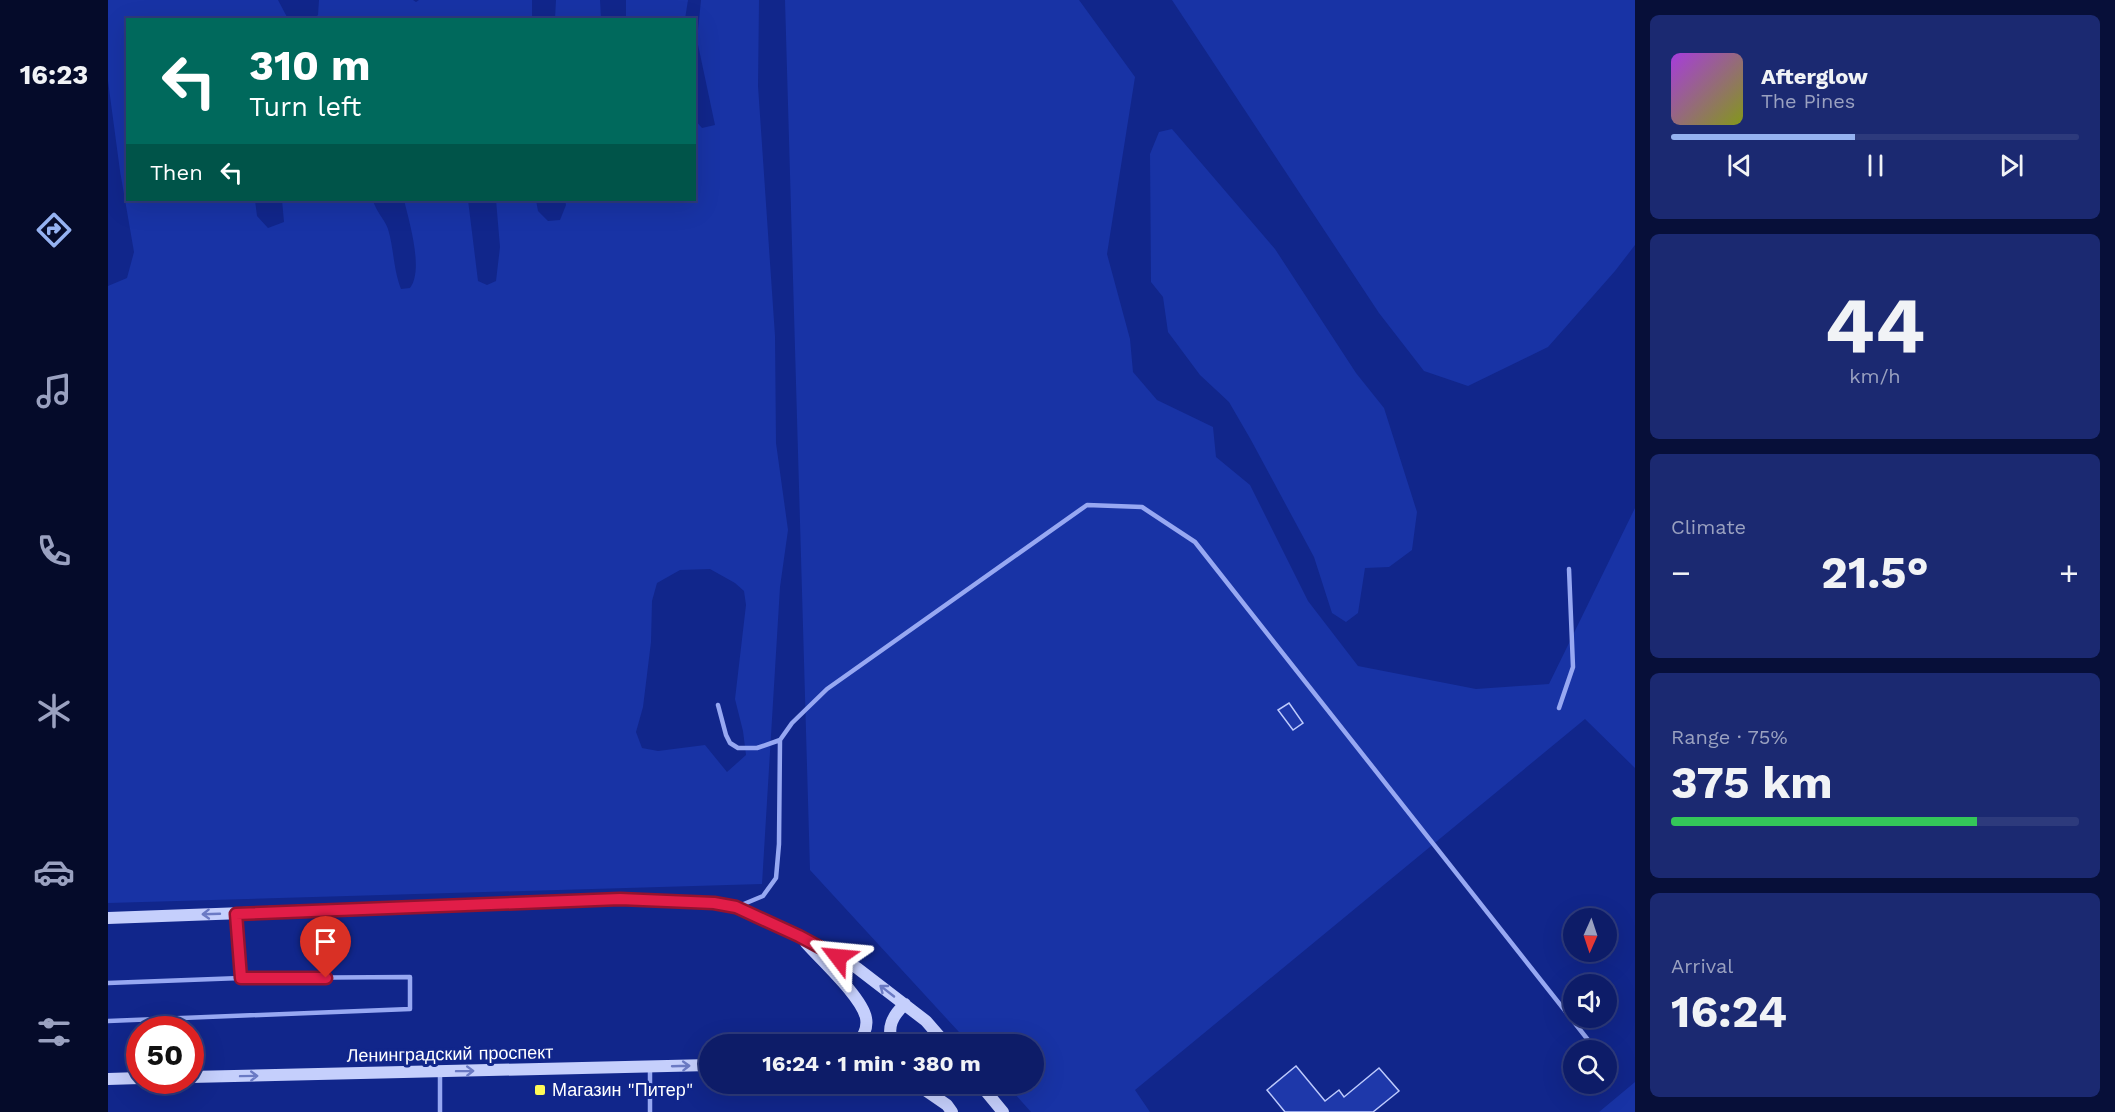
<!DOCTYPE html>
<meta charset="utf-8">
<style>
:root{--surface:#0d1c68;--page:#1b2971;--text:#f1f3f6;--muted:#9aa1c0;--line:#2d3a7c;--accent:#95b2f1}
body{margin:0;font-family:"Work Sans",sans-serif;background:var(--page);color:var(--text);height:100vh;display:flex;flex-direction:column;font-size:22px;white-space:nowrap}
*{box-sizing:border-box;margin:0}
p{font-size:20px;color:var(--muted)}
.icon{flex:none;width:33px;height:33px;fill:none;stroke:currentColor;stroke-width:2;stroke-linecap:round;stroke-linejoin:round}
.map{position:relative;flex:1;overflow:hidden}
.side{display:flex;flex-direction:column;gap:15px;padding:15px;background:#070f39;width:480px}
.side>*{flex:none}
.hud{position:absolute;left:18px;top:18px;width:570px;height:183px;border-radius:0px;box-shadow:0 6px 24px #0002,0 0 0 2px var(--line);background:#00695c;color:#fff;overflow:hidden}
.needle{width:39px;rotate:183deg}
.controls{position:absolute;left:1455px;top:908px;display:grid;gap:12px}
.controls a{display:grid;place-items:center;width:54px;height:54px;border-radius:50%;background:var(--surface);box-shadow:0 6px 24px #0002,0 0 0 2px var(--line);font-size:30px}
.speed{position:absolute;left:18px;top:1016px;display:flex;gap:12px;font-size:30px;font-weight:700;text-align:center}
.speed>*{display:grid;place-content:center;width:78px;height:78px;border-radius:50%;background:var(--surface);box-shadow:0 6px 24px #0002,0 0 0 2px var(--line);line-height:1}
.speed .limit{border:9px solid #d22;background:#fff;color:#111}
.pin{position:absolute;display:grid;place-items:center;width:51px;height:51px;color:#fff;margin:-62px -26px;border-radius:50% 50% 50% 0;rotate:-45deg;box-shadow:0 0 6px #0007}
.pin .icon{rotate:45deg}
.me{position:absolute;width:66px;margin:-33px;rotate:299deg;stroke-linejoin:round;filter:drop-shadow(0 0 4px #0008)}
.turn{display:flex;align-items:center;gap:21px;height:126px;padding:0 24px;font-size:27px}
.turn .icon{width:78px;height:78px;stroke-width:2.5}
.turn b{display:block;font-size:42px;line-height:51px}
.then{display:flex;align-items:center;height:57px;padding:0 24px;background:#0003;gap:12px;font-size:22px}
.big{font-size:45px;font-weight:700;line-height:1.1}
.side .widget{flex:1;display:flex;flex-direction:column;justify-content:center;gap:9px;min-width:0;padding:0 21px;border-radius:9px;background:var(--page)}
.side .dial{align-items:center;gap:0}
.dial b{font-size:78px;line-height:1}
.song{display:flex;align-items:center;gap:18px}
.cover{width:72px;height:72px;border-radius:9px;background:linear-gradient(135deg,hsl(280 70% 55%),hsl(70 70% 35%))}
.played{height:6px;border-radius:3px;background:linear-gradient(90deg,var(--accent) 45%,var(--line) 45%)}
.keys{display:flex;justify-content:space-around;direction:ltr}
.heat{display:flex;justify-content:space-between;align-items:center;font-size:33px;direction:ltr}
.charge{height:9px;border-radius:4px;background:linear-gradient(90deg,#34c759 75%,var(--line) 0)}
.trip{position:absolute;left:591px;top:1034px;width:345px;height:60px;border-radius:30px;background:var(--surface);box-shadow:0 6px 24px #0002,0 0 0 2px var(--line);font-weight:700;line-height:60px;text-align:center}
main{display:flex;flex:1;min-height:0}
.menu{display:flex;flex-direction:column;width:108px;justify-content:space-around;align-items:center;background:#050b2a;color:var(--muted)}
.menu .icon{width:42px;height:42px}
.menu .on{color:var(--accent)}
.menu b{font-size:27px;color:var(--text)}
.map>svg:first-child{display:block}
.green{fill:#1833a5;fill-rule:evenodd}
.building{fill:#1e38aa;stroke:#bdcafd;stroke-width:1.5}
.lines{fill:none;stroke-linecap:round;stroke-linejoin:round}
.service{stroke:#97a8f2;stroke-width:4.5}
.secondary{stroke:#c5cffc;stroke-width:12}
.oneway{stroke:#6b7ac4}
.route-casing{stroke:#92132f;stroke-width:15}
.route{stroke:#e11d48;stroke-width:10}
.poi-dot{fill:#fffa57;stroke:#11268b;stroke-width:2}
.labels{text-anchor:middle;stroke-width:6;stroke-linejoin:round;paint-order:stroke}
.street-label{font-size:18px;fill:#fff;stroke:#11268b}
.poi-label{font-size:18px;fill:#fff;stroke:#11268b;text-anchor:start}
</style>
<main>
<nav class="menu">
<b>16:23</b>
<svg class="icon on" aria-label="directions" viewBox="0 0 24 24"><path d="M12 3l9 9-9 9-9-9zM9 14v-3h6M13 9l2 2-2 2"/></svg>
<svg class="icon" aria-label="music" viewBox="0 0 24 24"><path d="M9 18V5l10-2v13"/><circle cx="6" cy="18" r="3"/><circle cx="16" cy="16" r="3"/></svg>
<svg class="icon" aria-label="phone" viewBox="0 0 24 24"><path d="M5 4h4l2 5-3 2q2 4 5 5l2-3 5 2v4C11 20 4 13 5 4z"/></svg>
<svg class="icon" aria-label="climate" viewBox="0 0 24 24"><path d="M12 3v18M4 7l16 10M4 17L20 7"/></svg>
<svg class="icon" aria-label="car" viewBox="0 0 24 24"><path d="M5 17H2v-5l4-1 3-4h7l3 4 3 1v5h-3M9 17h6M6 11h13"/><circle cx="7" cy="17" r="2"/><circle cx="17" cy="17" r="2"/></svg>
<svg class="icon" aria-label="filters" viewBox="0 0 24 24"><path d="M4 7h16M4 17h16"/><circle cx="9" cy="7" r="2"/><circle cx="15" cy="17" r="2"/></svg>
</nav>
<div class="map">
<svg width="1527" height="1112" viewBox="0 0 1527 1112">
<rect width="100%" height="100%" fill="#11268b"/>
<path class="green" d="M0 0H170L179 17 186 19 20 20V200H147L149 216 160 228 176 222 174 200H265C268 212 276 218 280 229 286 249 285 268 293 289L302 288C316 270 301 221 296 200H360L370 281 379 285 388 281 392 247 388 200H428L430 211 440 221 452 220 458 205 457 200H586L587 120 594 128 607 125 589 40 593 0H651L650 86 667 336 668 443 680 530 672 587 654 884 0 903V286L19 278 26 252 12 171 0 81ZM602 569 627 583 636 591 638 605 627 699 635 731 638 755 619 772 597 745 550 751 534 748 528 732 535 707 543 642 544 601 549 583 572 570Z
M211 0H305L308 2 311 0H424V19H206L210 15Z
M448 0H492L493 19H447Z
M518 0H580L577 19H518Z
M677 0H971L1027 77 999 254 1022 339 1025 372 1049 400 1105 427 1108 457 1142 485 1200 601 1250 666 1368 689 1441 684 1527 508V768L1477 719 1027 1090 1042 1112H923L897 1083H926V1044H862L702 870Z
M1064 0H1527V245L1507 271 1440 347 1360 386 1316 371 1271 313Z
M1064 129 1167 249 1248 373 1276 408 1309 512 1304 550 1281 567 1257 568 1250 613 1238 622 1224 613 1206 557 1143 440 1121 402 1092 375 1060 332 1055 297 1043 282 1042 154 1051 132Z
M1527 1082V1112H1491Z"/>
<path class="building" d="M1181 703 1195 723 1185 730 1170 710Z
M1188 1066 1217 1101 1231 1090 1236 1097 1271 1068 1291 1091 1265 1112H1177L1159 1090Z"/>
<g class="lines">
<path class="service" d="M610 705 618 735 622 743 630 748H649L672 740 684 723 719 689 979 505 1034 507 1087 542 1488 1050
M1451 708 1465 667 1461 569
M631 906 655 896 668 878 671 844 672 740
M0 983 133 978 128 914
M0 1021 302 1009V977L133 978
M1498 1063 1506 1073
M542 1067V1112
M332 1112V1073"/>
<path class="secondary" d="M0 918 512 899 606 903 628 907 691 936 749 968 818 1021 838 1044
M698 943C713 960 754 997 758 1018 760 1028 755 1037 749 1044
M786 1044C777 1029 785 1015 797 1004
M82 1077 602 1065
M0 1079 32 1078
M807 1083 839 1105 844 1112
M871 1083 895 1112"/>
</g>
<defs><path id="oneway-shaft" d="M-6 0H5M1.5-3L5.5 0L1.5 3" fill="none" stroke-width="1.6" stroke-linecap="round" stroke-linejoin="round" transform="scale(1.5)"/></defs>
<g class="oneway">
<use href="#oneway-shaft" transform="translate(103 914) rotate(178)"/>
<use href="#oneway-shaft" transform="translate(779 991) rotate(-142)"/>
<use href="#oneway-shaft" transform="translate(573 1066) rotate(-2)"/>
<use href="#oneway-shaft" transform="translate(357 1071) rotate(-1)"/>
<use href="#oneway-shaft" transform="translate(141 1076) rotate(-1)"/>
</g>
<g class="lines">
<g class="route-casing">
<path id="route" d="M218 978H133L128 914 512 899 606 903 628 907 691 936 730 957"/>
</g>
<use href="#route" class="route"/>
</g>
<rect class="poi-dot" x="426" y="1084" width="12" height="12" rx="3"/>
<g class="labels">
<g class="street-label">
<text transform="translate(342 1054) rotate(-1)" y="6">Ленинградский проспект</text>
</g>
<g class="poi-label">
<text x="444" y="1096">Магазин "Питер"</text>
</g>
</g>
</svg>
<div class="controls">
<a><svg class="needle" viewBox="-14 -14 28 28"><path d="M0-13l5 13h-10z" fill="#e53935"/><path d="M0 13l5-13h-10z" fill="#9aa1c0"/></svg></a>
<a><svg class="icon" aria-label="sound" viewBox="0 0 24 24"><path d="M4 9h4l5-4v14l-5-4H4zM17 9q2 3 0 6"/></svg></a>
<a><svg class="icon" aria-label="search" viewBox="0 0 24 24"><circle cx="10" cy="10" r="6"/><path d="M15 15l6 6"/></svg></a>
</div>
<div class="speed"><div class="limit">50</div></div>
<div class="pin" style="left:218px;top:978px;background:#d93025"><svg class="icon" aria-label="arrive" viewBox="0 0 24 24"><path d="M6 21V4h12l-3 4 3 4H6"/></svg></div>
<svg class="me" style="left:730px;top:957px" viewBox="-20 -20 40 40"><path d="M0-17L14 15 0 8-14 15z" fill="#e11d48" stroke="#fff" stroke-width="4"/></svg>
<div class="trip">16:24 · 1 min · 380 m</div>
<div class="hud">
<div class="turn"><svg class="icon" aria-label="left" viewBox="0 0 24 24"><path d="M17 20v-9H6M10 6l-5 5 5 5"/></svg><div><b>310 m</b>Turn left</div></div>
<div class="then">Then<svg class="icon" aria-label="left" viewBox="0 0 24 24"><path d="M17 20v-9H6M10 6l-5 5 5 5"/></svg></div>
</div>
</div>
<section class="side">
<div class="widget">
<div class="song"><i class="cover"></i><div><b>Afterglow</b><p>The Pines</p></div></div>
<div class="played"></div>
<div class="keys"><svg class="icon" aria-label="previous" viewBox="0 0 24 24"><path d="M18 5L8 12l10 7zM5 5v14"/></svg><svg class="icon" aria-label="pause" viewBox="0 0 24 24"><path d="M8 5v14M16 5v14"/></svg><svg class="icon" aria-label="next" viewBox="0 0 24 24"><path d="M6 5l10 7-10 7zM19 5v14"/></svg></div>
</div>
<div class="widget dial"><b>44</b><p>km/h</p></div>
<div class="widget"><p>Climate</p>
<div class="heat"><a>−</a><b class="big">21.5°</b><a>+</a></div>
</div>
<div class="widget"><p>Range · 75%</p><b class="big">375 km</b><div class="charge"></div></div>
<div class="widget"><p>Arrival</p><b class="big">16:24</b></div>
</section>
</main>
